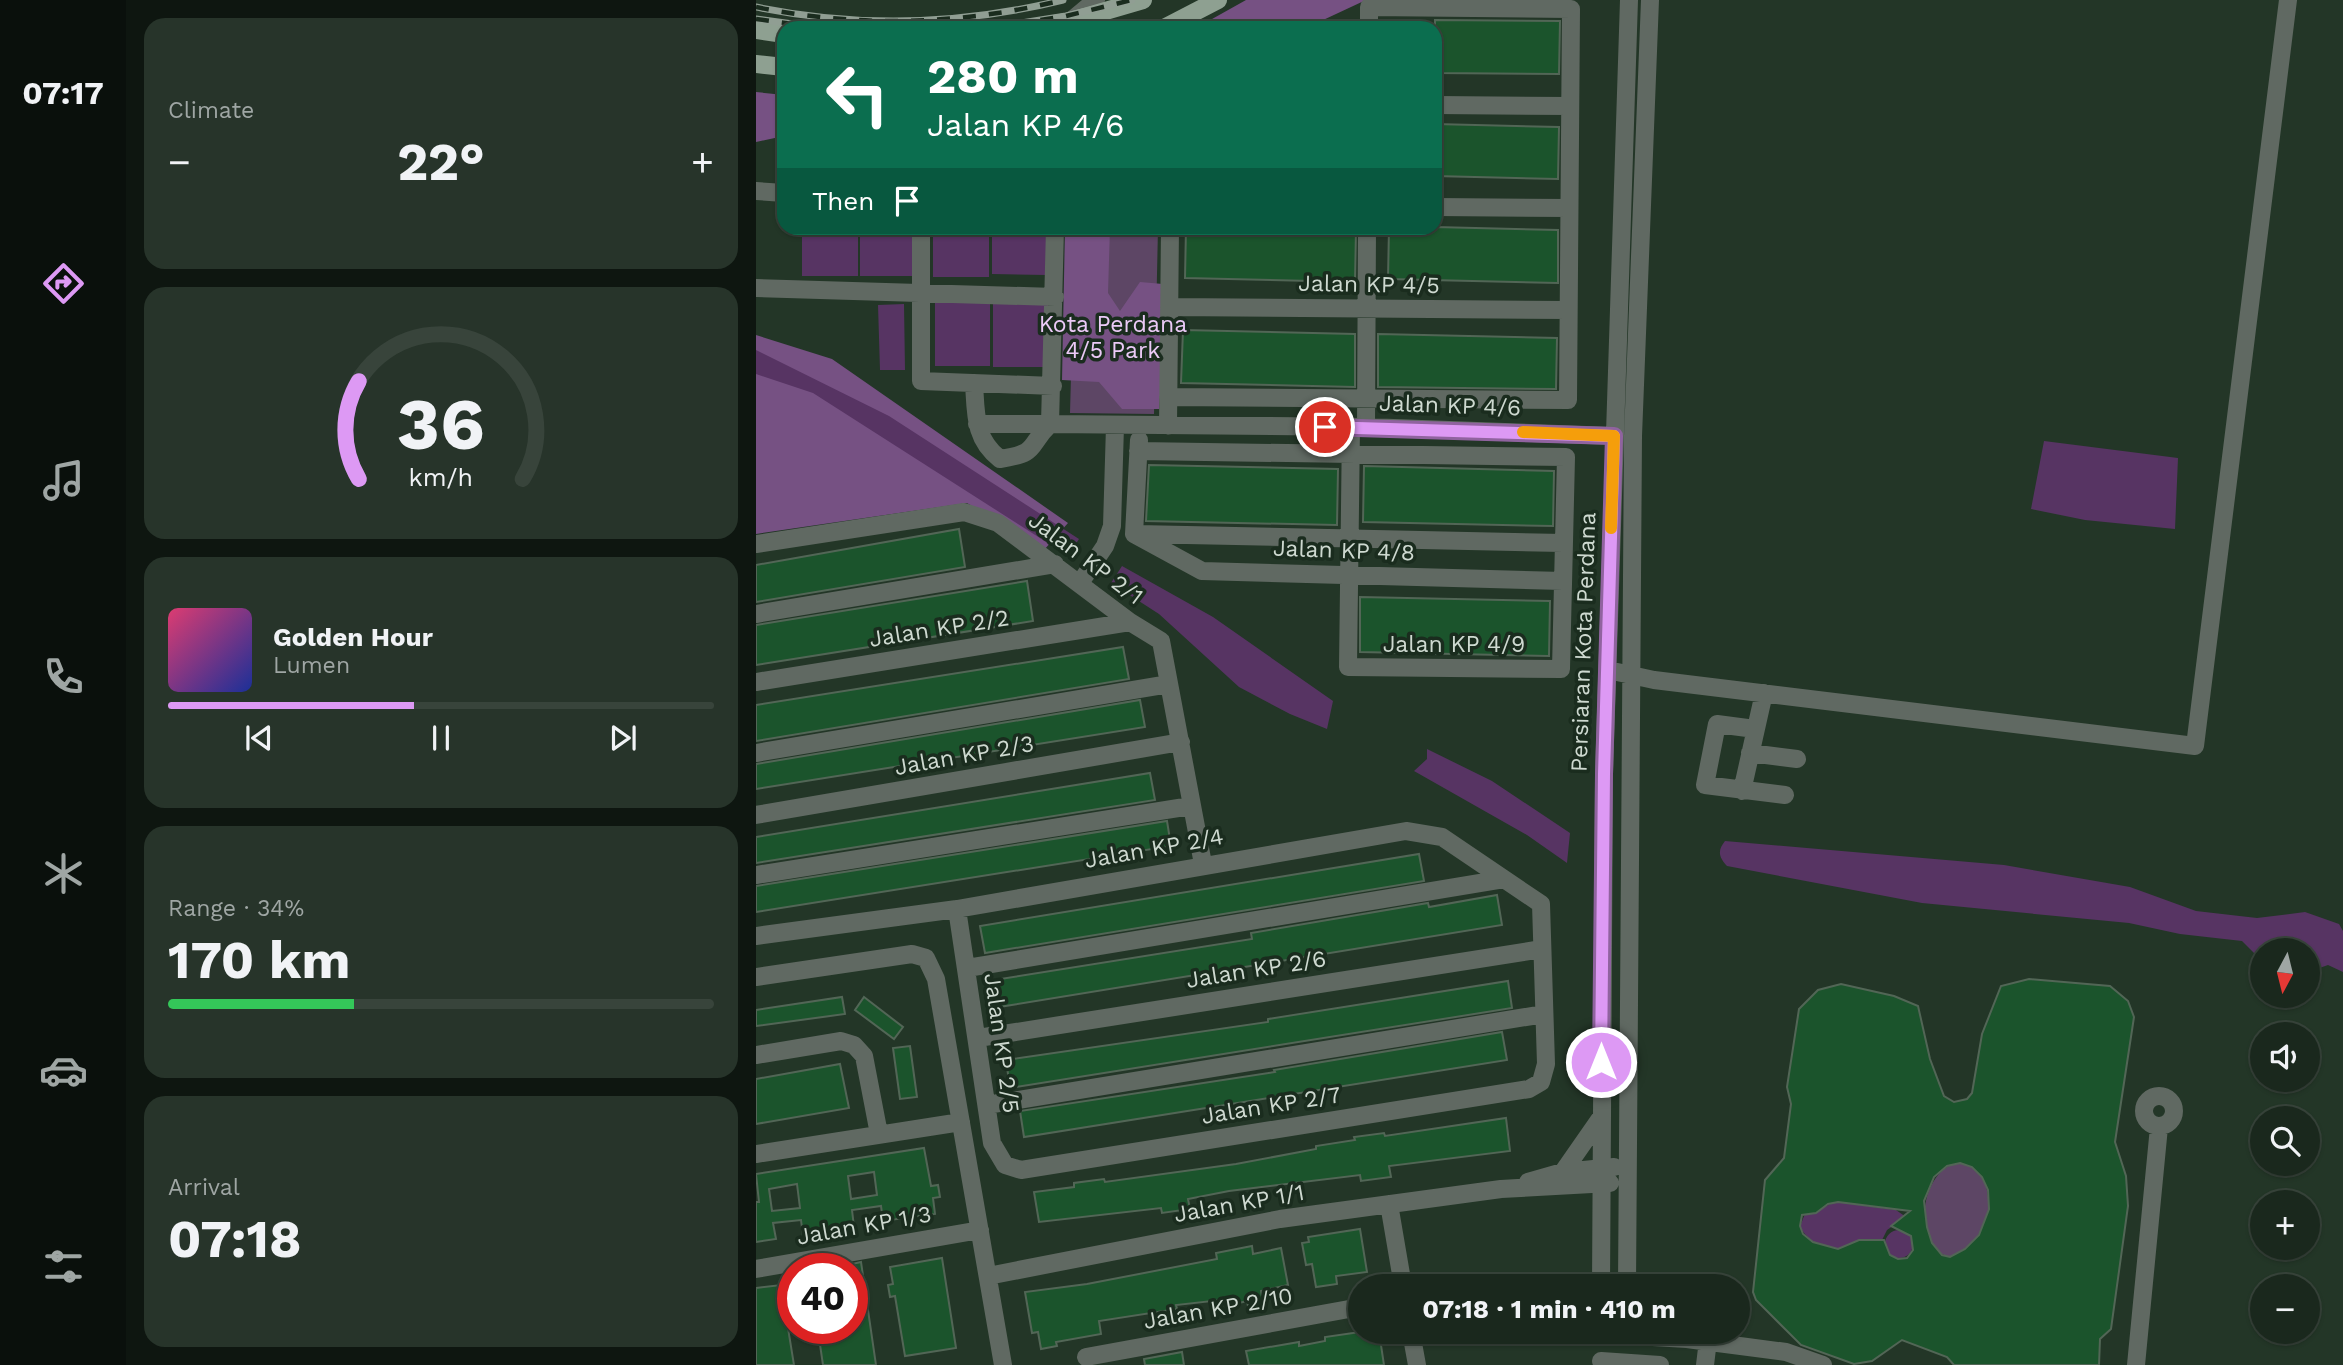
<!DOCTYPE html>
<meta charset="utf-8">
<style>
:root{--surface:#1a281d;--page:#27342a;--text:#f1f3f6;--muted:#9fa6a4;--line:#38443b;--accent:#dd99f4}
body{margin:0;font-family:"Work Sans",sans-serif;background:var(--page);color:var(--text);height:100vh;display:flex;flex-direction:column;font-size:26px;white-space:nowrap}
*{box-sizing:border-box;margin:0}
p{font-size:23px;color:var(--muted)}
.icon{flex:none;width:38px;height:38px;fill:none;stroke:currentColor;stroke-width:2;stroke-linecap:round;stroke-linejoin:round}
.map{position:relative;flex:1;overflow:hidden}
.sheet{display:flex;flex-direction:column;gap:18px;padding:18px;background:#0e1610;width:630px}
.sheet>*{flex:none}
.top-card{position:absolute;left:21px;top:21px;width:665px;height:214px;border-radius:21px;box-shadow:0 2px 5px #0004,0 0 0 2px var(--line);background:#0b6e4f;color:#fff;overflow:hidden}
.needle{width:46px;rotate:187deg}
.tools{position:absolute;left:1494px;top:938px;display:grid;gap:14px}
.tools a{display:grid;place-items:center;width:70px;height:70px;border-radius:50%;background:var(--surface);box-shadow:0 2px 5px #0004,0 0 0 2px var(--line);font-size:35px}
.speed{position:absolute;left:21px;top:1253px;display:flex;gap:14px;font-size:35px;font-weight:700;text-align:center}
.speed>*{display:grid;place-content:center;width:91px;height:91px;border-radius:50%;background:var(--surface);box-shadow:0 2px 5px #0004,0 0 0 2px var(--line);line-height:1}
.speed .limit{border:10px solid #d22;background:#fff;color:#111}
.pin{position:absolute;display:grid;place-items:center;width:60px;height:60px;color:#fff;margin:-30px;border:4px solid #fff;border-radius:50%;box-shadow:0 2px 7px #0007}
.me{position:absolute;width:77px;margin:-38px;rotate:0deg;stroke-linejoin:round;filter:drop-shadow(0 0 5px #0008)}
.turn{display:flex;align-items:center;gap:24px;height:147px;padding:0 35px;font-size:32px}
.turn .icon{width:91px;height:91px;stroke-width:2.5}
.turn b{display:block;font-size:49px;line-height:60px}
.then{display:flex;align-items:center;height:66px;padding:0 35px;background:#0003;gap:14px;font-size:26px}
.big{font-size:52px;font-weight:700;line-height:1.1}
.sheet .widget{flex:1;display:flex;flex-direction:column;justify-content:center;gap:10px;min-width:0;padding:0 24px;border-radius:21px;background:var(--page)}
.sheet .dial{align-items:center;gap:0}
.dial svg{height:182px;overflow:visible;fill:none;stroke:var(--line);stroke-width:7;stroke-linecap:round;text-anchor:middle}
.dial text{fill:var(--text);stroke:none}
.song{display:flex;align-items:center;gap:21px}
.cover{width:84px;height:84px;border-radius:10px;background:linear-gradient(135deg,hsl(340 70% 55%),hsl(230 70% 35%))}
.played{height:7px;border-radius:4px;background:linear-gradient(90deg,var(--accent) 45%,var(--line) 45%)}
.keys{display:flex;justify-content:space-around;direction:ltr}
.heat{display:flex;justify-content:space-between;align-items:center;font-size:38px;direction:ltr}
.charge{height:10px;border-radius:5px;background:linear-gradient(90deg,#34c759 34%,var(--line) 0)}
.trip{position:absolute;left:592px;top:1274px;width:402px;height:70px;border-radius:35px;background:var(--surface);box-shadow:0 2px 5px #0004,0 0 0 2px var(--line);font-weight:700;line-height:70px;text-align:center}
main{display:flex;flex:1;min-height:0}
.tabs{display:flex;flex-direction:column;width:126px;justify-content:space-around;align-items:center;background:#0a100c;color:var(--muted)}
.tabs .icon{width:49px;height:49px}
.tabs .selected{color:var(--accent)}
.tabs b{font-size:32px;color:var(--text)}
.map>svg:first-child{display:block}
.green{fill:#5d4665}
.forest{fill:#765183}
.water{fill:#573463}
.building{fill:#1b542c;stroke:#526656;stroke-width:2;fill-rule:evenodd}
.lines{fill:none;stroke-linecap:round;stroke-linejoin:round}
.minor{stroke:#606962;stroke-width:18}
.major{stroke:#8ea091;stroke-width:18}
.rail-casing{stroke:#909e93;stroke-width:7}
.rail{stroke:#1a2c1e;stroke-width:4.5;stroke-dasharray:13;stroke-linecap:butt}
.route-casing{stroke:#90639f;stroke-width:18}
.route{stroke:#dd99f4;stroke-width:12}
.slow{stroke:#f59e0b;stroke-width:12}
.labels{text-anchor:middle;stroke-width:7;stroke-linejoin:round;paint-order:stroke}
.street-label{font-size:23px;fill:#ced9d0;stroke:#1a2c1e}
.park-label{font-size:23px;fill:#ebcaf7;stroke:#1a2c1e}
</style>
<main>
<nav class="tabs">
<b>07:17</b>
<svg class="icon selected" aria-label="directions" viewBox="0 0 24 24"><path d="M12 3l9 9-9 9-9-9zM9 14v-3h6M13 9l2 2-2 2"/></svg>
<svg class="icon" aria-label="music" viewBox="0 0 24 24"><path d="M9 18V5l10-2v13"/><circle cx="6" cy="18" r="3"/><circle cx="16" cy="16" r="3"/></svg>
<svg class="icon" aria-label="phone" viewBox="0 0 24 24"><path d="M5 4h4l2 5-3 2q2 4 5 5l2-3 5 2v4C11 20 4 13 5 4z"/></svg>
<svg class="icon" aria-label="climate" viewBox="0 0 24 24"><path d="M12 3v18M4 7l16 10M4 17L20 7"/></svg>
<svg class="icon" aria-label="car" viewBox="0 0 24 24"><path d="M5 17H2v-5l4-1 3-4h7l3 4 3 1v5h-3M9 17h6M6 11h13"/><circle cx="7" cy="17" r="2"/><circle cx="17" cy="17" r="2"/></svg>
<svg class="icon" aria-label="filters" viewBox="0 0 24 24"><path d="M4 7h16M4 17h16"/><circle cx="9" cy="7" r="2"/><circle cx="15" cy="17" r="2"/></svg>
</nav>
<section class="sheet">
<div class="widget"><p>Climate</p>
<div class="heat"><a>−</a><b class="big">22°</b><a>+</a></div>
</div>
<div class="widget dial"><svg viewBox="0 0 100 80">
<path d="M14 69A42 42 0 1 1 86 69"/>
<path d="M14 69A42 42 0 0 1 14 26" stroke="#dd99f4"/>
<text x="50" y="56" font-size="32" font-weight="700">36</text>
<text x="50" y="72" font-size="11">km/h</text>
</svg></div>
<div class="widget">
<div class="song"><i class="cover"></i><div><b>Golden Hour</b><p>Lumen</p></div></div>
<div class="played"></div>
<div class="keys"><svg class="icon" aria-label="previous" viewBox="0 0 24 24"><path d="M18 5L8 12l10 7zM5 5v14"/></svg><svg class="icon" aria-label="pause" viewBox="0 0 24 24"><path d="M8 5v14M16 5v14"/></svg><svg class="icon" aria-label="next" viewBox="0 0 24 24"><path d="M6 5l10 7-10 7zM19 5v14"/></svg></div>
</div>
<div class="widget"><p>Range · 34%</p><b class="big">170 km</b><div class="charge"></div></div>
<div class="widget"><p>Arrival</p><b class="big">07:18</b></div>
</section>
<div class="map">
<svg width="1587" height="1365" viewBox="0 0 1587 1365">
<rect width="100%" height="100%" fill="#233627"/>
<path class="green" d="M319 228H402L398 414 314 413Z
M1197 1164C1232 1159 1239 1204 1227 1228 1219 1242 1208 1250 1194 1257 1156 1248 1163 1177 1197 1164Z"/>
<path class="forest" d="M490 0H610L550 28H440Z
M0 92 28 95V136L0 142Z
M309 228H354L352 293 364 311 384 282 407 284V355L403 409H366L343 382 306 380Z
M0 335 76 359 312 523 288 550 211 503 0 534Z"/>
<path class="water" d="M46 228H102V276H46Z
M104 228H160V276H104Z
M177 228H233V277H177Z
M236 228H291V275L236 274Z
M179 299 234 300V366H179Z
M237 300H292V367H237Z
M148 304 149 370H124L122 305Z
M0 350 133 416 323 539 312 556 57 393 0 374Z
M1288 441 1422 458 1419 529 1329 520 1275 509Z
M366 566 457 617 577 701 571 729 534 714 483 687 403 614 355 583Z
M671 749 736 781 814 833 811 863 771 835 658 771 671 759Z
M969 841 1248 865 1374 887 1440 911 1501 918 1549 912 1583 924 1587 931V972L1572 965 1552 972V950H1507V962L1486 941 1424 934 1373 923 1166 903 971 866C963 857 961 851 969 841Z
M1082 1202 1140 1210 1150 1217 1131 1230 1125 1242C1107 1237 1102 1245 1087 1248 1070 1251 1050 1241 1044 1226L1049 1214C1063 1213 1069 1204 1082 1202Z
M1129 1244a14 14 0 1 1 28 0a14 14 0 1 1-28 0Z"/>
<path class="building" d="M679 20 804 21 803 74 679 73Z
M679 124 803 127 802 179 679 176Z
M679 227 802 230V283L632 279 633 228Z
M430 228 600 229 599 282 429 278Z
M427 330 599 334V387L425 383Z
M622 334 801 338 800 389 622 387Z
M393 465 582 469 581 525 390 521Z
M608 466 798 471 797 526 607 522Z
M203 529 209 567 0 602V565Z
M271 581 277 621 0 665V625Z
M604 597 794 601 793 656 604 652Z
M367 647 373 679 0 741V705Z
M384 700 389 727 0 789V764Z
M394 773 399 800 0 863V837Z
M411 821 415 846 0 912V886Z
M663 854 668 881 229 953 224 926Z
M741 895 746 925 243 1007 238 980 496 939 495 933 672 903 673 907Z
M1273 979 1354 986 1372 1001 1378 1017 1359 1142 1370 1176 1372 1206 1355 1329 1344 1339 1343 1365H1198L1191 1357 1146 1340 1116 1361 1098 1364 1045 1345 1000 1300 997 1292 1009 1180 1028 1158 1035 1104 1031 1087 1043 1009 1062 990 1085 984 1138 996 1162 1006 1174 1059 1188 1096 1198 1102 1211 1099 1216 1093 1226 1034 1245 986ZM1204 1163 1216 1167 1226 1177 1232 1190 1233 1209 1223 1235 1209 1249 1194 1257 1186 1255 1176 1243 1171 1227 1168 1201 1178 1177 1191 1166ZM1082 1202 1154 1211 1135 1226 1155 1236 1157 1250 1151 1258 1142 1259 1134 1255 1128 1240H1103L1082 1249 1057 1242 1047 1234 1044 1226 1046 1215 1060 1213 1072 1204Z
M752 981 756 1008 254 1088 250 1060 512 1022V1019Z
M86 997 89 1014 0 1026V1010Z
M108 997 147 1027 138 1039 99 1010Z
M746 1032 751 1060 268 1137 264 1111 519 1072 518 1070Z
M154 1046 161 1097 144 1099 137 1048Z
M84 1064 93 1108 0 1124V1079Z
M750 1118 754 1151 633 1166 635 1177 605 1181 604 1175 473 1191 432 1199 434 1209 406 1213 405 1208 283 1222 278 1192 318 1187V1183L348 1179 349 1182 480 1164 560 1149V1146L599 1140 598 1137 628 1133 629 1136Z
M168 1148 175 1186 182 1185 184 1197 177 1198 179 1214 127 1221 125 1206 96 1210 98 1227 66 1231 67 1233 47 1236 45 1220 17 1223 20 1239 0 1242V1202H3L0 1174ZM118 1172 121 1195 95 1199 92 1176ZM41 1184 44 1208 16 1211 13 1189Z
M604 1229 611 1272 580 1276 581 1284 560 1287 556 1264 550 1265 546 1243 553 1242 552 1237Z
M496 1246 497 1254 525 1248 532 1285 505 1291 507 1303 492 1306 491 1301 483 1303 482 1298 420 1305 421 1309 343 1321 345 1334 300 1342 301 1346 285 1349 282 1332 276 1333 269 1292 331 1284 461 1259 460 1253Z
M186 1258 200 1348 149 1356 139 1296 134 1297 132 1285 137 1284 134 1267Z
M105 1262 120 1365H67L62 1331 96 1328V1264Z
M25 1285 38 1365H0V1288Z
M604 1332H623L628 1365H493L490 1351 543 1342V1346L569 1341V1337Z
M426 1352 428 1365H389L388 1359Z"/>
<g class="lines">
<path class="minor" d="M315 21 340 0
M679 105 814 106
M0 191 28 193
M679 207 813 208
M165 228V381L297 386
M299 228 294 424 610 427 858 436
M0 288 299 297
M413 307 812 310
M218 383C220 414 218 439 244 459 284 453 271 446 294 424
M412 397 812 400 815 9 613 7V28
M221 424H294
M412 426 414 228
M610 427 611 228
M382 451 810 457 805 669 592 667C593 587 594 507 595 427
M378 534 446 571 807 581
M378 534 383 440
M381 534 807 543
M0 544 208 512 242 523 374 622 405 641 447 864
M324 583 349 546 356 526 359 426
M0 614 299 564
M852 670 898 680 1439 746 1532 0
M0 682 374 622
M999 729 961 724 949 785 1029 795
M0 753 413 684
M994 753 1041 759
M986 791 1008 693
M0 815 425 742
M0 875 435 806
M0 936 201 909 650 831 686 837 785 904 790 1064 785 1082 773 1089 265 1170 249 1165 236 1143 201 909
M211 968 748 879
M0 977 156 954 170 958 180 979 247 1365
M222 1038 786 949
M0 1055 85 1041 98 1045 108 1056 123 1134
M1388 1111a15 15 0 1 1 30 0a15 15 0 1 1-30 0Z
M231 1105 788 1014
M0 1154 205 1122
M807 1172 846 1116
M772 1182 807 1172 858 1167
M633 1204 647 1286
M0 1269 224 1230
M232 1276 524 1219 745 1189 854 1183
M845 1286 848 774 873 0
M871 1286 877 436 894 0
M655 1332 661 1365
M845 1334 931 1339 1030 1352 1067 1365
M330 1357 604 1307
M845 1361 904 1365
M949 1365 953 1332
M1380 1365 1403 1127"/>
<path class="major" d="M274 28 315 21 387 0
M408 28 462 0
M0 30 28 34
M0 64 28 67"/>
<g class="rail-casing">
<path id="rail" d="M0 7C102 28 206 25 307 0
M0 19 66 28
M233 28 310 16 376 0"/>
</g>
<use href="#rail" class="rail"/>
</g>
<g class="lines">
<g class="route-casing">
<path id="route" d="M569 427 858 436 848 774 845 1062"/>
</g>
<use href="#route" class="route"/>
<path class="slow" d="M767 432 858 436 855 528"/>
</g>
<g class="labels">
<g class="street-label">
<text transform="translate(613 284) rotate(1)" y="8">Jalan KP 4/5</text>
<text transform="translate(694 405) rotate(2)" y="8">Jalan KP 4/6</text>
<text transform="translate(588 550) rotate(2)" y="8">Jalan KP 4/8</text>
<text transform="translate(330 558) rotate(37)" y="8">Jalan KP 2/1</text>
<text transform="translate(183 628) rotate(-9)" y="8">Jalan KP 2/2</text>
<text transform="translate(827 642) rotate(-88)" y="8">Persiaran Kota Perdana</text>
<text x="698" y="652">Jalan KP 4/9</text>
<text transform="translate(208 755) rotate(-10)" y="8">Jalan KP 2/3</text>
<text transform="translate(398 848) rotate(-10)" y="8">Jalan KP 2/4</text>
<text transform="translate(500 969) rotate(-9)" y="8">Jalan KP 2/6</text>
<text transform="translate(246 1043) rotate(82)" y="8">Jalan KP 2/5</text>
<text transform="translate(515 1105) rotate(-9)" y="8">Jalan KP 2/7</text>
<text transform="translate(483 1203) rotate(-10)" y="8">Jalan KP 1/1</text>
<text transform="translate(108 1225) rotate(-10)" y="8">Jalan KP 1/3</text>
<text transform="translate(462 1308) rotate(-10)" y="8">Jalan KP 2/10</text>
</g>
<g class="park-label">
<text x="357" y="332">Kota Perdana<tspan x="357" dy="26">4/5 Park</tspan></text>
</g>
</g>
</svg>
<div class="tools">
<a><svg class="needle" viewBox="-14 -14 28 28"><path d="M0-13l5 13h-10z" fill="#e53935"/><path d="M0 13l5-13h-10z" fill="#9fa6a4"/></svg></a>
<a><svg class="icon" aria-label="sound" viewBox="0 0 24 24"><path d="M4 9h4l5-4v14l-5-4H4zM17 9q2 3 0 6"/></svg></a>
<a><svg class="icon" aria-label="search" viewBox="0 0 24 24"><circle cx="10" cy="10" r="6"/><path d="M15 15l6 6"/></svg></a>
<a>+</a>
<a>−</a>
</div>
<div class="speed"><div class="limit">40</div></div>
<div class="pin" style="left:569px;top:427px;background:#d93025"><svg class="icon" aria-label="arrive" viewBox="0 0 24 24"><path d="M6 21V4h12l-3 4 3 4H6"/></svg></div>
<svg class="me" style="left:845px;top:1062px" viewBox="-20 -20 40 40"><circle r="17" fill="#dd99f4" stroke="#fff" stroke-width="3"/><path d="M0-11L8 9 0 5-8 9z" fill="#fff"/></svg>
<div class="trip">07:18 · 1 min · 410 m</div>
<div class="top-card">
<div class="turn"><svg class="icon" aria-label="left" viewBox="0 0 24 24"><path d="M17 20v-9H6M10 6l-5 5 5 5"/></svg><div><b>280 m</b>Jalan KP 4/6</div></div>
<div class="then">Then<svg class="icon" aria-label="arrive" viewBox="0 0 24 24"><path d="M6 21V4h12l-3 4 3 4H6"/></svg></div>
</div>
</div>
</main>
